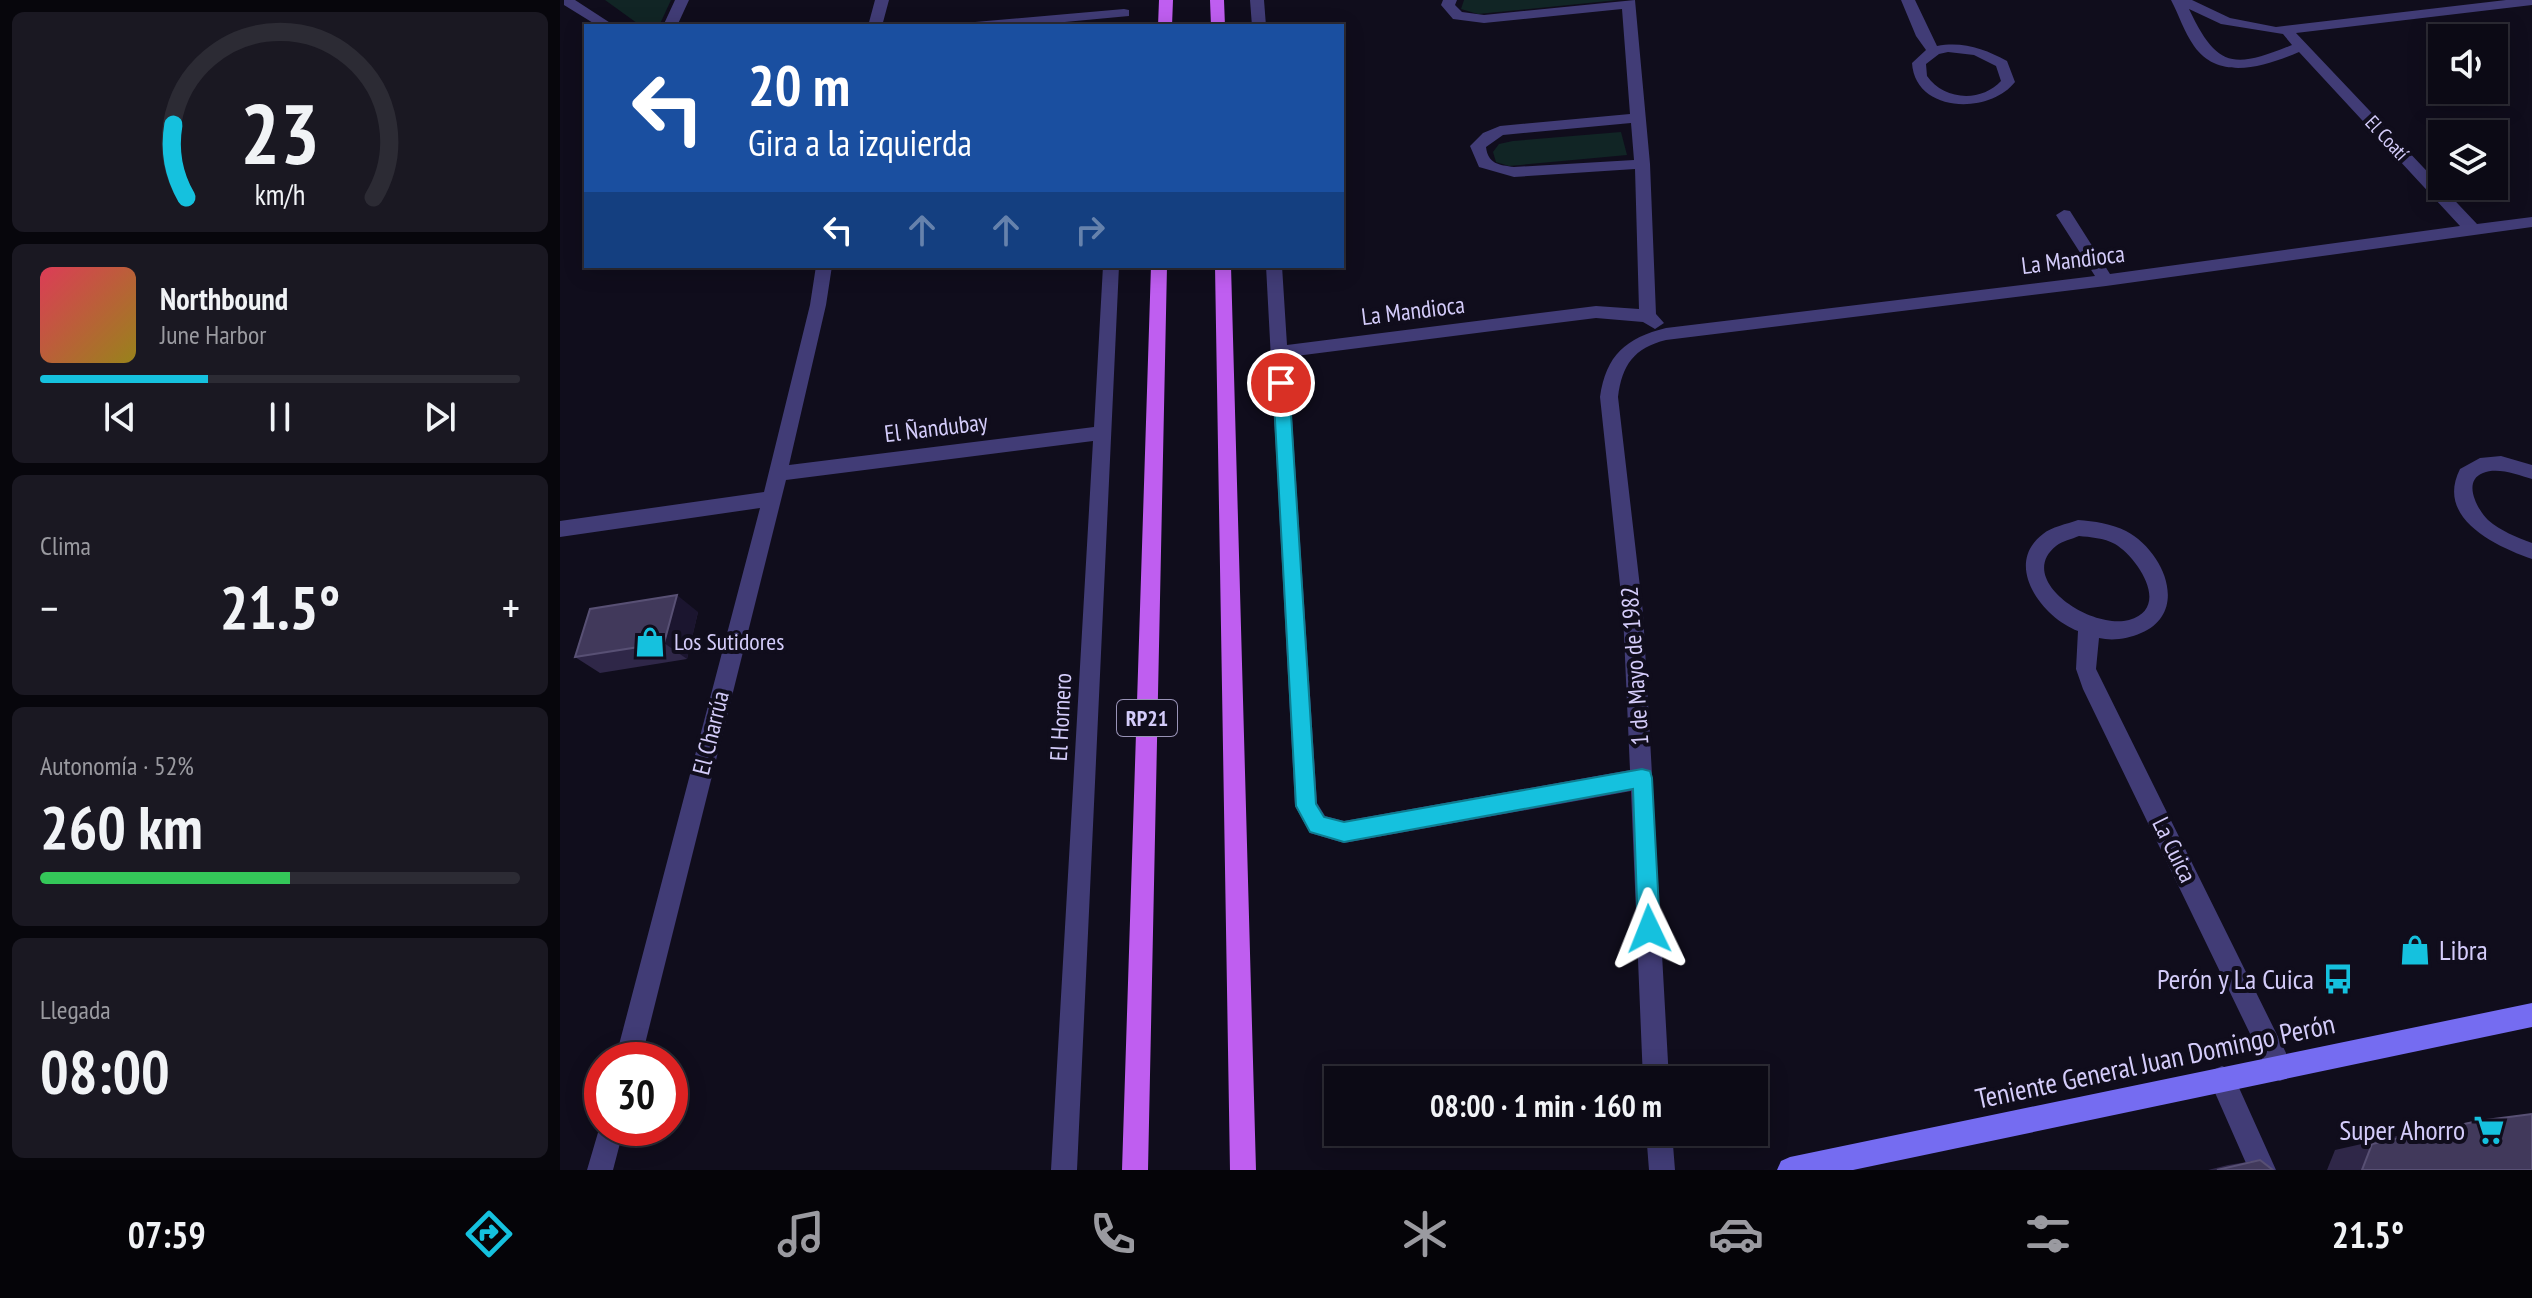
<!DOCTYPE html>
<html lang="es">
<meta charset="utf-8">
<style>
:root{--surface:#0c0a15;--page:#1a1822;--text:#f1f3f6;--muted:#9a9aa0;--line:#2c2b34;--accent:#15c1de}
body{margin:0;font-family:"PT Sans Narrow",sans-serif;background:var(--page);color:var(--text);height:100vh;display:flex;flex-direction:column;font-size:30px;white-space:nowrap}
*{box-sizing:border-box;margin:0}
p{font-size:26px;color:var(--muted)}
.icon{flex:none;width:44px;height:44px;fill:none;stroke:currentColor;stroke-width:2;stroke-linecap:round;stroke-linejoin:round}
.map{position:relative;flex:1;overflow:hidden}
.drawer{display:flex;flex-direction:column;gap:12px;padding:12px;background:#07060c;width:560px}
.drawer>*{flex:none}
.banner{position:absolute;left:24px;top:24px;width:760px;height:244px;border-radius:0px;box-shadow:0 4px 20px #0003,0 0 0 2px var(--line);background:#1a4fa0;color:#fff;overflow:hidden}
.tools{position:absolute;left:1868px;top:24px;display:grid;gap:16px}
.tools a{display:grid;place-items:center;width:80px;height:80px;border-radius:0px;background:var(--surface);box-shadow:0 4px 20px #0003,0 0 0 2px var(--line);font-size:40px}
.speed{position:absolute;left:24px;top:1042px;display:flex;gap:16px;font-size:40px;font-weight:700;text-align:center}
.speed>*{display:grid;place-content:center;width:104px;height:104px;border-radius:50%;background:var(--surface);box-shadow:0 4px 20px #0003,0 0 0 2px var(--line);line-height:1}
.speed .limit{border:12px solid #d22;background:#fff;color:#111}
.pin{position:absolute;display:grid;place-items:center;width:68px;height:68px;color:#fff;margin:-34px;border:4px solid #fff;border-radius:50%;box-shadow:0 2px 8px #0007}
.me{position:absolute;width:88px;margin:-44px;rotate:358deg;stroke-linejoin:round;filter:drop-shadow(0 0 6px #0008)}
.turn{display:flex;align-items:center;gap:28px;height:168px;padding:0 32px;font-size:36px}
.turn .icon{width:104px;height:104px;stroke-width:2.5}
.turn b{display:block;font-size:56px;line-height:68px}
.lanes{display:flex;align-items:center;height:76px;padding:0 32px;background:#0003;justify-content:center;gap:40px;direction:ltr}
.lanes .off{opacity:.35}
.big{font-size:60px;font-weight:600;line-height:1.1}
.drawer .tile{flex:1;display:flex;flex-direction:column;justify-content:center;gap:12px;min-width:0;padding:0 28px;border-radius:12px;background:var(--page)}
.drawer .dial{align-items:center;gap:0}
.dial svg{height:208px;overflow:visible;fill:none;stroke:var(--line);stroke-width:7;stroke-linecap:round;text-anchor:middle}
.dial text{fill:var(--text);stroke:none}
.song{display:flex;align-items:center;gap:24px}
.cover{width:96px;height:96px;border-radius:12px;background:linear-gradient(135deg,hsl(350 70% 55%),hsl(50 70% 35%))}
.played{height:8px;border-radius:4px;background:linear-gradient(90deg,var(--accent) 35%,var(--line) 35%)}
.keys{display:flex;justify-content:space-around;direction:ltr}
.heat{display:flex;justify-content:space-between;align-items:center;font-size:44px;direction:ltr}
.charge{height:12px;border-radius:6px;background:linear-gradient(90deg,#34c759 52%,var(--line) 0)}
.trip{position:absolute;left:764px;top:1066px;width:444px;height:80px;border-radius:0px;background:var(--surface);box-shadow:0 4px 20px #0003,0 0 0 2px var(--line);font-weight:600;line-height:80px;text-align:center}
.dock{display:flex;height:128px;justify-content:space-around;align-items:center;background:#050408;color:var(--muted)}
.dock .icon{width:56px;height:56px}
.dock .current{color:var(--accent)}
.dock b{font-size:36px;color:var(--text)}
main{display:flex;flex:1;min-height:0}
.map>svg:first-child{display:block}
.green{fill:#112525}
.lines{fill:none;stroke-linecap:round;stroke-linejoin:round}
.minor{fill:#413c76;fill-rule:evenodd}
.secondary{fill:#756cf1;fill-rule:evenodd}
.primary{fill:#bf5ef0;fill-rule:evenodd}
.wall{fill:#2f2748}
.shaded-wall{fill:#1b152f}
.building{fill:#41395b;stroke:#585074;stroke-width:2}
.route{fill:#15c1de;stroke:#0e7d90;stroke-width:2}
.labels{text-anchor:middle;stroke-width:8;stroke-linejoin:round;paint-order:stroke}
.far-street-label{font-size:20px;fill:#d4ccfa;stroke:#100d1c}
.shield{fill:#100d1c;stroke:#9993b7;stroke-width:2}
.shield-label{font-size:22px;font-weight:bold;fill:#d4ccfa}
.street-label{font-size:24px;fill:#d4ccfa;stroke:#100d1c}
.poi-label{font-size:24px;fill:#d4ccfa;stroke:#100d1c;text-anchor:start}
.near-poi-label{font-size:28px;fill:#d4ccfa;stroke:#100d1c;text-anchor:end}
.near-street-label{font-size:28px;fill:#d4ccfa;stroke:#100d1c}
</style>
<main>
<section class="drawer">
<div class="tile dial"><svg viewBox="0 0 100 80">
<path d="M14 69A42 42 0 1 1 86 69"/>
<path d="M14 69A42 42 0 0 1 9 41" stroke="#15c1de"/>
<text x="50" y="56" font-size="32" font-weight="700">23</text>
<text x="50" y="72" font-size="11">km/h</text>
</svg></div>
<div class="tile">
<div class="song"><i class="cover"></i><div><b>Northbound</b><p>June Harbor</p></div></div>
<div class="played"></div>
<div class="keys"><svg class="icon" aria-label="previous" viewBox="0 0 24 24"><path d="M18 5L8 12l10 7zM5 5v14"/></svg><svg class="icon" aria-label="pause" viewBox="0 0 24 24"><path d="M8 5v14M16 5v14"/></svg><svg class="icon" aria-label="next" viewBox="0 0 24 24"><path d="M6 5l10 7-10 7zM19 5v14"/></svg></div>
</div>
<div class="tile"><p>Clima</p>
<div class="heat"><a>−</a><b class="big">21.5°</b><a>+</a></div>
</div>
<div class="tile"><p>Autonomía · 52%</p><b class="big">260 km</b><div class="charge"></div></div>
<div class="tile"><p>Llegada</p><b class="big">08:00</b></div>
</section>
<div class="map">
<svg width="1972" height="1170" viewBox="0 0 1972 1170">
<rect width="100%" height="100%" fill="#100d1c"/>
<path class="green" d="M45 0H111L99 26H81Z
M904 0H1058L918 14 901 9Z
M1061 132 1067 155 949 166 936 162 933 152 939 144 953 141Z"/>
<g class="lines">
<path class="minor" d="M4 0H15L55 26H38L4 5Z
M115 0H129L117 26H103Z
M315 0H329L322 26H308Z
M690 0H704L706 26H692Z
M883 0H897L895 5 902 12 924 15 1075 0 1090 164 1096 314 1104 323 1095 329 1083 322 1036 318 728 357 757 803 765 816 784 821 1070 770 1063 613 1040 397C1046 355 1066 338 1106 328L1535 276 1496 215 1504 210 1510 211 1550 274 1900 226 1739 52C1706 66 1659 82 1634 46 1624 32 1619 15 1611 0H1632L1670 18 1716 27 1946 0H1972V5L1736 33 1917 224 1972 217V227L1546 286 1106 340C1074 348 1062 365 1058 397L1083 613 1109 1080H1083L1071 791 784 843 750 833 735 806 706 266H722L727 345 1036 306 1079 309 1075 169 954 177 919 167 910 146 923 133 940 126 1070 114 1062 9 924 23 893 19 881 5ZM1629 9 1661 24 1723 34 1732 45C1673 69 1657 68 1629 9ZM1071 123 1074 160 954 167C939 165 928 164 926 147L943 135Z
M1341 0H1355L1377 46C1403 41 1425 49 1447 61L1455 82C1429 115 1355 113 1352 63L1366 50 1356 36ZM1388 52 1414 55 1436 66 1441 81C1421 103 1383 100 1367 76L1366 64 1379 54Z
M564 9 569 10V16L462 26H408L415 22Z
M256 266H272L266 305 229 465 534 427 543 266H559L517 1170H491L533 441 226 480 81 1060H55L200 508 0 537V521L204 492 250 305Z
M1941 456 1972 465V479C1958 475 1938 467 1923 473 1902 481 1917 509 1928 520 1941 531 1956 537 1972 543V559C1935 546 1875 518 1900 469L1920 458Z
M1518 520C1534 521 1552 524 1566 531 1604 551 1630 612 1581 633 1568 639 1552 641 1539 638L1536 669 1729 1059 1733 1068 1729 1077 1720 1081 1711 1077 1523 689 1516 669 1518 631C1483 618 1442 565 1483 534 1491 527 1507 524 1518 520ZM1519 536C1530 537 1544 538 1555 544 1577 557 1612 608 1569 620 1530 630 1455 579 1496 546 1502 541 1512 539 1519 536Z
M1662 1066 1671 1070 1716 1170H1689L1649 1079 1653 1070Z
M42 1119V1128H64L53 1170H27Z
M1086 1132H1112L1115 1170H1089Z"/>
<path class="secondary" d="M1972 1003V1027L1293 1170H1217L1221 1161 1230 1157Z"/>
<path class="primary" d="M599 0H613L612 26H598Z
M650 0H664L665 26H651Z
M591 266H607L588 1170H562Z
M655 266H671L696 1170H670Z"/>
</g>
<path class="wall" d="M138 612 127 659 40 673 15 657Z
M1918 1121 1972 1170H1767L1775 1150 1877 1127Z
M1700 1160 1713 1170H1648L1668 1165Z"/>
<path class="shaded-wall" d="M117 595 138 612 127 659 104 643Z"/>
<path class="building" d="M117 595 104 643 15 657 30 609Z
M1972 1114V1170H1802L1812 1144 1918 1121Z
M1700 1160 1713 1170H1657Z"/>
<path class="route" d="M721 377 729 383 756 804 764 817 784 822 1082 769 1090 771 1092 778 1100 929 1097 937 1089 940 1081 937 1078 929 1073 789 784 842 750 832 736 806 713 383Z"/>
<defs>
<g id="shop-bare" transform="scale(2.4)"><path d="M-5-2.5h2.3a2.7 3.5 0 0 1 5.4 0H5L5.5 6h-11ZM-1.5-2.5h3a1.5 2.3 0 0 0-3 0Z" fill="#15c1de" stroke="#100d1c" stroke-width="2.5" paint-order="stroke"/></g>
<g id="bus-bare" transform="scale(2.4)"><path d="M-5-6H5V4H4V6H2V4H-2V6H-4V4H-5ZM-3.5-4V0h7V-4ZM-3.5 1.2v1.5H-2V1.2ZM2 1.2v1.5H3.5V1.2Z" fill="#15c1de" stroke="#100d1c" stroke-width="2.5" paint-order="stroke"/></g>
<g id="supermarket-bare" transform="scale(2.4)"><path d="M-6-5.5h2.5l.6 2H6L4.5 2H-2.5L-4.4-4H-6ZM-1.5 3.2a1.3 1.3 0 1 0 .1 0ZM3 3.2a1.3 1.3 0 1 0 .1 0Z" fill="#15c1de" stroke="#100d1c" stroke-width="2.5" paint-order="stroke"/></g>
</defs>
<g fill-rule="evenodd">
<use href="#shop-bare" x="90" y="642"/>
<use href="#shop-bare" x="1855" y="950"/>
<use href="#bus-bare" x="1778" y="979"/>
<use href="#supermarket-bare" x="1929" y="1130"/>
</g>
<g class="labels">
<g class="far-street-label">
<text transform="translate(1827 138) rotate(47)" y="7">El Coatí</text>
</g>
<rect class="shield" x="557" y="700" width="60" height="36" rx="6"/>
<g class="shield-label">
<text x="587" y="726">RP21</text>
</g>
<g class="street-label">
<text transform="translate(1513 260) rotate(-7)" y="8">La Mandioca</text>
<text transform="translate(853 311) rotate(-7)" y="8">La Mandioca</text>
<text transform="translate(376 428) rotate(-7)" y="8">El Ñandubay</text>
<text transform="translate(1075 666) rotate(-94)" y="8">1 de Mayo de 1982</text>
<text transform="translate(501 717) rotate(-87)" y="8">El Hornero</text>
<text transform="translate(151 733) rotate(-76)" y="8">El Charrúa</text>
<text transform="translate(1614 850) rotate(64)" y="8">La Cuica</text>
</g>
<g class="poi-label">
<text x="114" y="650">Los Sutidores</text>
</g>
<g class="near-poi-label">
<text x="1879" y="960" text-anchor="start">Libra</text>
<text x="1754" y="989">Perón y La Cuica</text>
<text x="1905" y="1140">Super Ahorro</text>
</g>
<g class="near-street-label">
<text transform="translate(1595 1061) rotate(-12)" y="10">Teniente General Juan Domingo Perón</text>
</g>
</g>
</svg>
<div class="tools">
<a><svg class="icon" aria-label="sound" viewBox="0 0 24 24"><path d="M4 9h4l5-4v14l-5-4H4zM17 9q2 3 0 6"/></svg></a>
<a><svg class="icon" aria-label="layers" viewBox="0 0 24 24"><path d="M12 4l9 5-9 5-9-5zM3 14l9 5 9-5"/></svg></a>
</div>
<div class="speed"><div class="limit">30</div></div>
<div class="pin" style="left:721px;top:383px;background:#d93025"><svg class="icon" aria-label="arrive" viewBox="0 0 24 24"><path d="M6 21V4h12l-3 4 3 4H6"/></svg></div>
<svg class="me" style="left:1089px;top:929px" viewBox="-20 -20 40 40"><path d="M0-17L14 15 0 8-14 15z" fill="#15c1de" stroke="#fff" stroke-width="4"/></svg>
<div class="trip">08:00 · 1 min · 160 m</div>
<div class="banner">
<div class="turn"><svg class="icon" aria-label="left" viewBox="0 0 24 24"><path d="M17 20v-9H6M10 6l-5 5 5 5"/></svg><div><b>20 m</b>Gira a la izquierda</div></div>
<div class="lanes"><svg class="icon" aria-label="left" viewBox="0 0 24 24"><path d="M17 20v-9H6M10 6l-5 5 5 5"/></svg><svg class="icon off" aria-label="ahead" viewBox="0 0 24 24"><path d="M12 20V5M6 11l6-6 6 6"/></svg><svg class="icon off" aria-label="ahead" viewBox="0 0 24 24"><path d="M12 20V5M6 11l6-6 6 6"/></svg><svg class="icon off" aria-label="right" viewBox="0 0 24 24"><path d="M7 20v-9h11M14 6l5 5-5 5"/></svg></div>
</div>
</div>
</main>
<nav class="dock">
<b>07:59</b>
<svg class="icon current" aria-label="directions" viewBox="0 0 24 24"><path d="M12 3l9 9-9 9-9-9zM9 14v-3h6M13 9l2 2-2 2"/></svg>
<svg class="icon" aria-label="music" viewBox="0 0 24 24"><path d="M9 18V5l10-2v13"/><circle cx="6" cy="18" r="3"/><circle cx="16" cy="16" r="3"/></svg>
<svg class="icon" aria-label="phone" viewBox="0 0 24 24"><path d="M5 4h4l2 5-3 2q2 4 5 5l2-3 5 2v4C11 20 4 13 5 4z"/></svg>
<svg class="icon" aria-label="climate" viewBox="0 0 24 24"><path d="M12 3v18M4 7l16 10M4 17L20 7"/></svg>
<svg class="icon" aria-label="car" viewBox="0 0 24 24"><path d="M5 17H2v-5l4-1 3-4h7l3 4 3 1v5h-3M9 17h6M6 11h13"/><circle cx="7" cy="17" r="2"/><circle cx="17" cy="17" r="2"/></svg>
<svg class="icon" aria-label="filters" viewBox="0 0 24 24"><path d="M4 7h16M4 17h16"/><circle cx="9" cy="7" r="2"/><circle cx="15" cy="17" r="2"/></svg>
<b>21.5°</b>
</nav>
